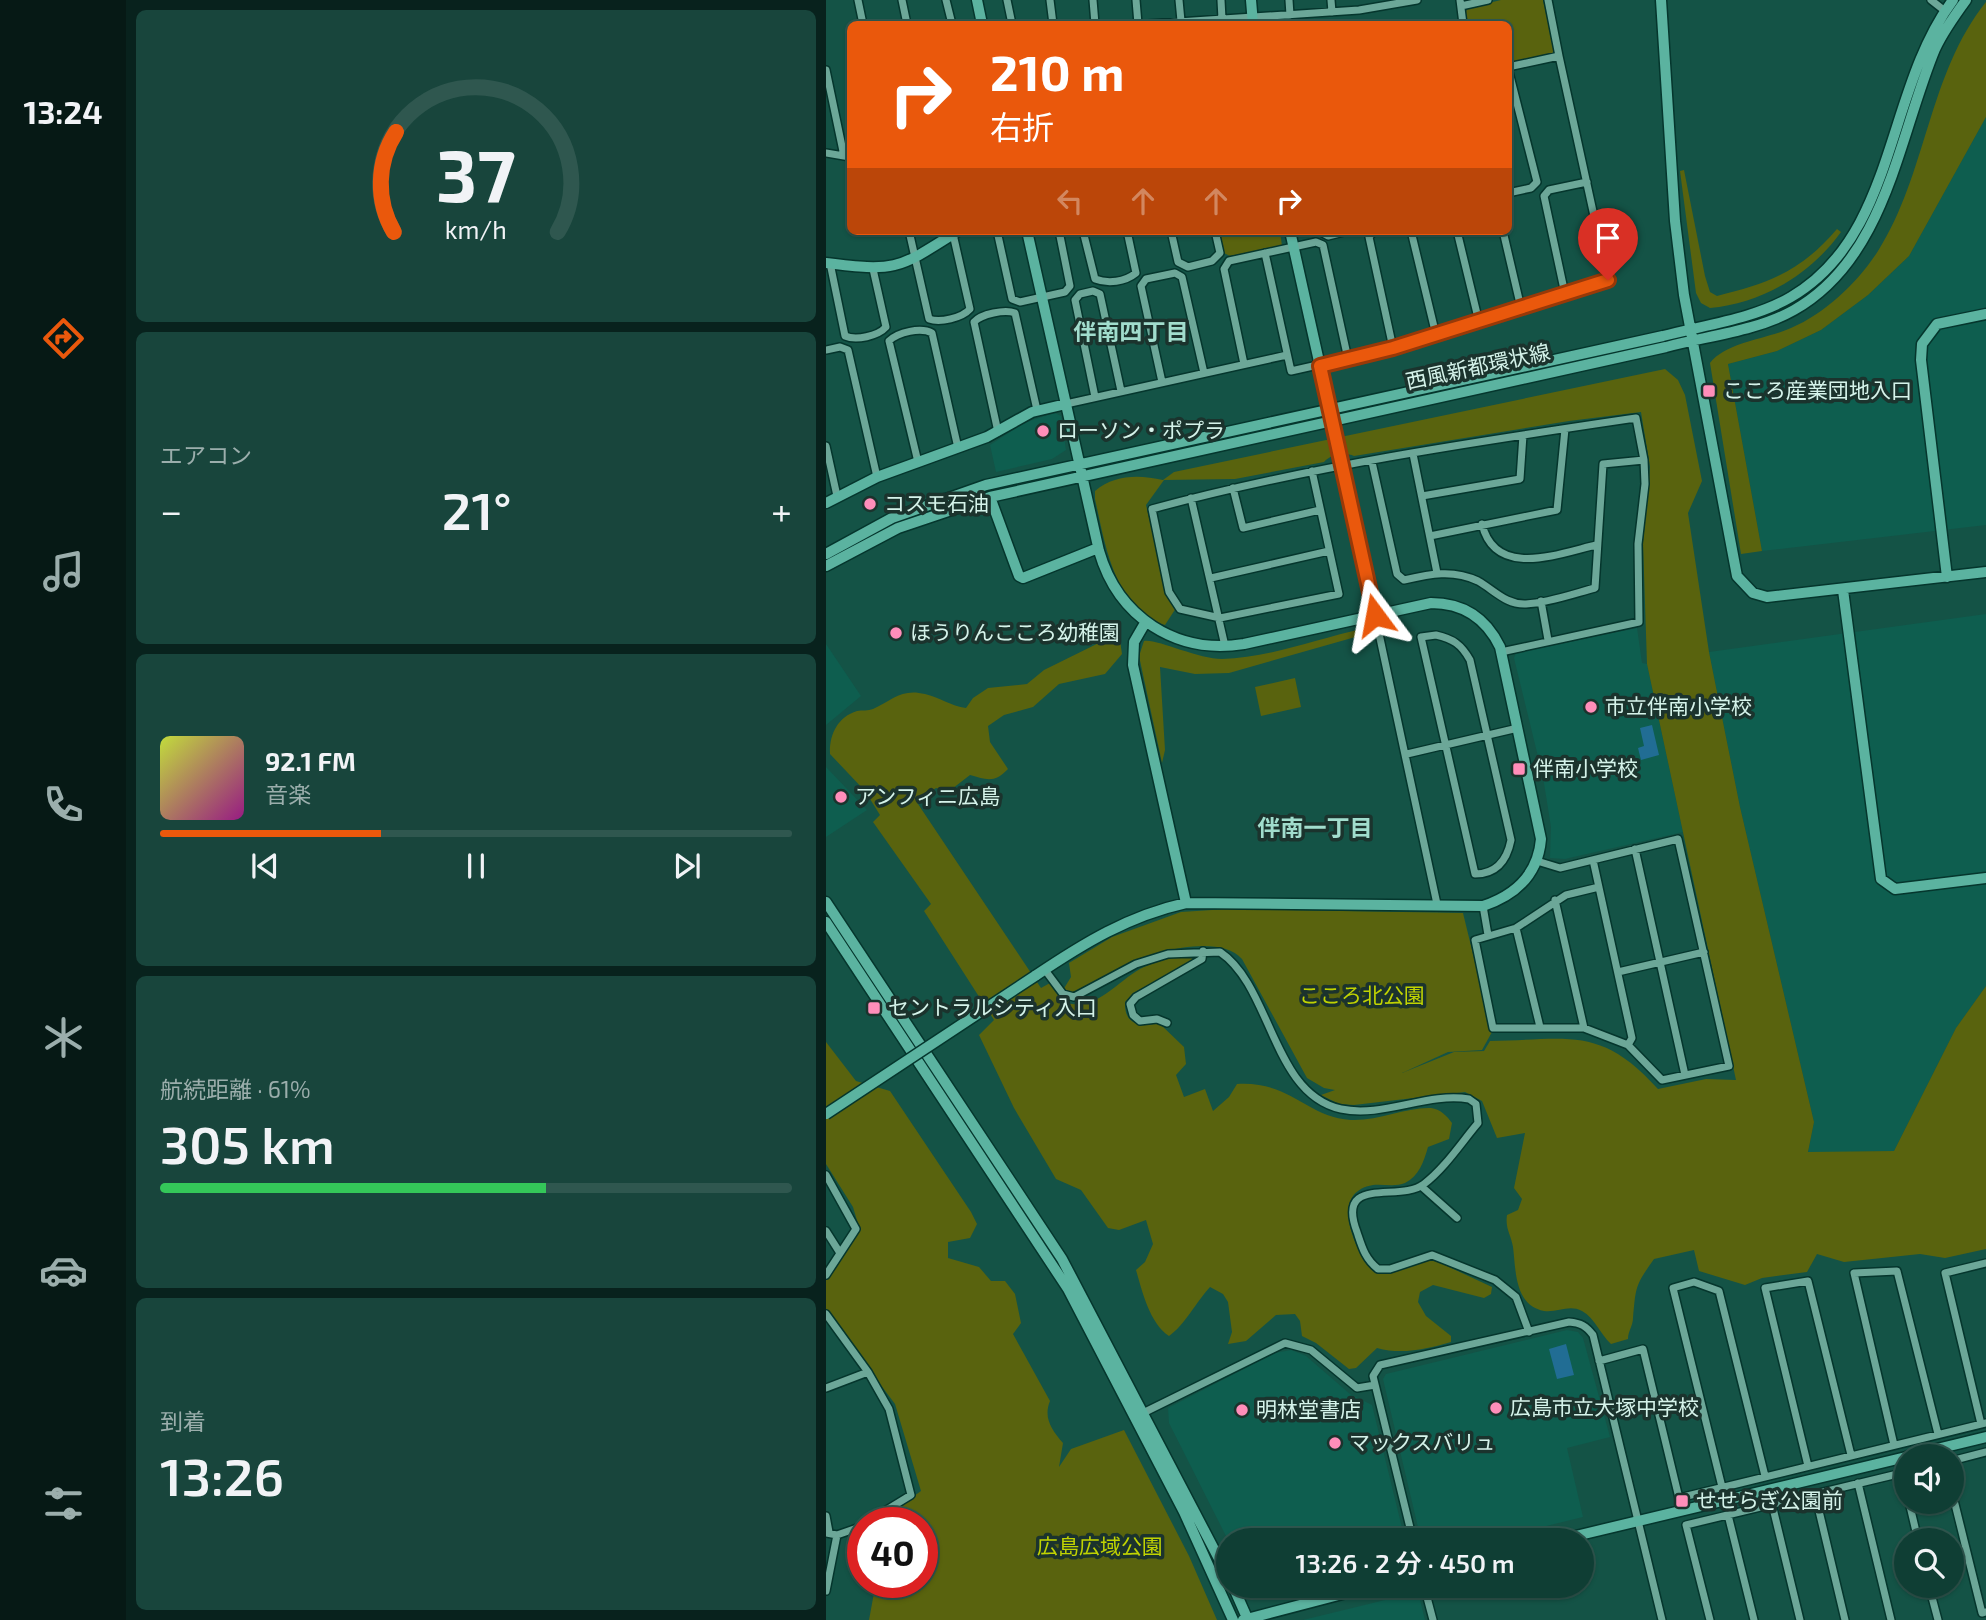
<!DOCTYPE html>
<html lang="ja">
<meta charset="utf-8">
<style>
:root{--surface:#0f3e34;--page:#18453c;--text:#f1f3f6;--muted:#9baeac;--line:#2f574f;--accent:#ea580c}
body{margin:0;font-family:"Exo 2","Noto Sans JP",sans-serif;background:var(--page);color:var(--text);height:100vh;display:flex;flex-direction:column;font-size:26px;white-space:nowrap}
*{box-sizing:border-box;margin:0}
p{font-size:23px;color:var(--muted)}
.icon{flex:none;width:38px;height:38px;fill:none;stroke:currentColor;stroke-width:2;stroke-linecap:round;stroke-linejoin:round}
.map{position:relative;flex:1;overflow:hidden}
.sheet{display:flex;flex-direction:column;gap:10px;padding:10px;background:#08221d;width:700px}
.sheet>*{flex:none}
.banner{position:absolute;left:21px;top:21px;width:665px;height:214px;border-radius:10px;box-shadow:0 2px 5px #0004,0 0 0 2px var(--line);background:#ea580c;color:#fff;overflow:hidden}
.buttons{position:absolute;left:1068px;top:1444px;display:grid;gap:14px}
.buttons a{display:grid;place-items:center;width:70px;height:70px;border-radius:50%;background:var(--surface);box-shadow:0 2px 5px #0004,0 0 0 2px var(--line);font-size:35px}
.speed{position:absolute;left:21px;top:1507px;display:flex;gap:14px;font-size:35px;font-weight:700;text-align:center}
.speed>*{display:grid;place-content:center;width:91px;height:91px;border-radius:50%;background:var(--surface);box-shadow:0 2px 5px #0004,0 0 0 2px var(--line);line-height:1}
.speed .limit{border:10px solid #d22;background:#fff;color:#111}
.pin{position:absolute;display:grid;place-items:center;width:60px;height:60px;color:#fff;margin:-72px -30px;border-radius:50% 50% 50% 0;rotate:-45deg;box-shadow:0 0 7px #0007}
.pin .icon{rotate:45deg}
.me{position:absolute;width:77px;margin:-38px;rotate:347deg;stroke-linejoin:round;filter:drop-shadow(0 0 5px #0008)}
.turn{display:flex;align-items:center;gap:24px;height:147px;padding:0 28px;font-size:32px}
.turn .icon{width:91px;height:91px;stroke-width:2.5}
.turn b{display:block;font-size:49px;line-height:60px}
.lanes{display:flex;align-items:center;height:66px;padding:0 28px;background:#0003;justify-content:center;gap:35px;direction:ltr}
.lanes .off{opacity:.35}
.big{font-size:52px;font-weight:600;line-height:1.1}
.sheet .card{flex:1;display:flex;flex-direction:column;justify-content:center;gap:10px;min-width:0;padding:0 24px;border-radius:10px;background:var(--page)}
.sheet .dial{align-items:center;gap:0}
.dial svg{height:182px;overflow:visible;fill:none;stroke:var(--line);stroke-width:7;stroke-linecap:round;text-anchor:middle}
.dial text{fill:var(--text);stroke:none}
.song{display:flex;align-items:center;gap:21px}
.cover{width:84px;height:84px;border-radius:10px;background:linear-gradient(135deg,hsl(70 70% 55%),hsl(310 70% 35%))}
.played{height:7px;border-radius:4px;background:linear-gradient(90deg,var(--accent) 35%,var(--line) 35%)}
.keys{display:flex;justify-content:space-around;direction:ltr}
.heat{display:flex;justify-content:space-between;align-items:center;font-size:38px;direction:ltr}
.charge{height:10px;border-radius:5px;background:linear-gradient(90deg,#34c759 61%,var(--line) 0)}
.trip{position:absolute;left:390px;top:1528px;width:378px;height:70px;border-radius:35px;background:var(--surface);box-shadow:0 2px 5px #0004,0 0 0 2px var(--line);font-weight:600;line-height:70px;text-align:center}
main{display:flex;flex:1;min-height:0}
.dock{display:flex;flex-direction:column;width:126px;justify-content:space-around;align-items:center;background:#061915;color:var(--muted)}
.dock .icon{width:49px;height:49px}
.dock .active{color:var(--accent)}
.dock b{font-size:32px;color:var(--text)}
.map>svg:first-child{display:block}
.built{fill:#0e5e4f}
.green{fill:#59630e}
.water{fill:#216d94}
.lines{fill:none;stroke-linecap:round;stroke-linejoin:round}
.street-casing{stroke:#05362d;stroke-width:10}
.secondary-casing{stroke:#05362d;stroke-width:13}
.street{stroke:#6ca798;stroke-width:7}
.secondary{stroke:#5bb3a0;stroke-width:10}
.secondary-bridge-casing{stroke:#05362d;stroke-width:13;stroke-linecap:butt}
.secondary-bridge{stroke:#5bb3a0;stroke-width:10}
.route-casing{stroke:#983908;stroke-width:18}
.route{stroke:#ea580c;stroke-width:12}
.poi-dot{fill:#ff8eba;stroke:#1b332d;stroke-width:2.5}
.labels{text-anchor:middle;stroke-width:7;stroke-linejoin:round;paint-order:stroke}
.street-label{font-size:21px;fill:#d5f3ea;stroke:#1b332d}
.poi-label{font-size:21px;fill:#d5f3ea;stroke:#1b332d;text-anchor:start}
.park-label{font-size:21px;fill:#c0d302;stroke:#1b332d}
.neighbourhood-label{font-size:23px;font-weight:bold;fill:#a1ddcd;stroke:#1b332d}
</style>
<main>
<nav class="dock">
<b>13:24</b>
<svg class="icon active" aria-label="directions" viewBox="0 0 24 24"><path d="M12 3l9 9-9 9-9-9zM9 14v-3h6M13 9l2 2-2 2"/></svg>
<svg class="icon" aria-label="music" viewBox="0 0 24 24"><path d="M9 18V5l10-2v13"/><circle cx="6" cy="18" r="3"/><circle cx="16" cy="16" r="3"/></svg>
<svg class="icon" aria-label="phone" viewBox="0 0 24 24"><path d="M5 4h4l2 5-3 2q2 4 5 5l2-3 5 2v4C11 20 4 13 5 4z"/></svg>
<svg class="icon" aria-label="climate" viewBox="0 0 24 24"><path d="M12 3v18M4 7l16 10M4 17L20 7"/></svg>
<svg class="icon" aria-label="car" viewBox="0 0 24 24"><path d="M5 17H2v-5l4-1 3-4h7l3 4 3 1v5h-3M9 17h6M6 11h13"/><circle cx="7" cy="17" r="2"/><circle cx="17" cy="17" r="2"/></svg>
<svg class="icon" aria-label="filters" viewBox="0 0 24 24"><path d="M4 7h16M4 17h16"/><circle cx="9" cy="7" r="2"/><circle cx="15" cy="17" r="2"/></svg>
</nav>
<section class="sheet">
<div class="card dial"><svg viewBox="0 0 100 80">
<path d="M14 69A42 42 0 1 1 86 69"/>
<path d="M14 69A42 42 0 0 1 15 25" stroke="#ea580c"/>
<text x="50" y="56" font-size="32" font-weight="700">37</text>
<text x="50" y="72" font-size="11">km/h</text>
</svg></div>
<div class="card"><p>エアコン</p>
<div class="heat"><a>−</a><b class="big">21°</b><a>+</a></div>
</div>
<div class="card">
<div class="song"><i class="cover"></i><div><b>92.1 FM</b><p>音楽</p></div></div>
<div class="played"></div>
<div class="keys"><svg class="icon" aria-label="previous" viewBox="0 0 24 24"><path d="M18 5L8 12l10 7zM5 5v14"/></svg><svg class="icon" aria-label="pause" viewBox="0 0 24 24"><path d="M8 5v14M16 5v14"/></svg><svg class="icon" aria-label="next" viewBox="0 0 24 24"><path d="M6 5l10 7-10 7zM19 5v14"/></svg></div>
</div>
<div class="card"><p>航続距離 · 61%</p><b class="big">305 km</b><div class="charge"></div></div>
<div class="card"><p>到着</p><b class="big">13:26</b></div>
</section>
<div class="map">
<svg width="1160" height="1620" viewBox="0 0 1160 1620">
<rect width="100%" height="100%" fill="#145346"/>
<path class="built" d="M1160 117V525L936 551 902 364 951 351 995 330 1042 295 1083 256Z
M229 413 235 416 240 450 226 459 170 472 164 445 200 422Z
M1160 614V986L1130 1028 1068 1151 982 1153 988 1122 914 807 883 652Z
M811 628 816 663 821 664 857 832 739 859 724 858 725 827 717 777 688 658 690 653Z
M0 644 35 696 0 725Z
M0 767 41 810 0 837Z
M741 1330 752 1332 757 1338 784 1437 741 1448 757 1517 663 1540H595L557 1379 560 1374Z
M465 1350 480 1356 524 1394 546 1405 579 1540H402L343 1423 342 1408 449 1353Z
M592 1592 599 1620H477Z"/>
<path class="green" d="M675 0H717L728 50 725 55 683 64 682 24H641L639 13 642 8Z
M1160 2V117L1083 256 1042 295 995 330 951 351 902 364 936 551 915 554 884 363C900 342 941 339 965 328 1000 313 1032 282 1052 251 1101 174 1102 74 1160 2Z
M858 170 879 276 884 292 891 296C944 283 975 271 1011 229L1015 232C985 274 937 303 884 308L875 303 870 293 854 171Z
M393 231H454L456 246 404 256 398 253Z
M839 369 852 380 859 395 876 481 862 513 883 652 914 807 988 1122 982 1152 1068 1151 1130 1028 1160 986V1249L1119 1258 1094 1254 1018 1262 991 1254 981 1272 936 1278 919 1285 873 1271 868 1250 828 1259C809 1286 810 1286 807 1318 807 1326 802 1331 802 1339L785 1344C774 1334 769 1318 756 1311 743 1304 731 1313 718 1311 688 1305 690 1270 687 1247 685 1234 679 1229 681 1215L692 1210 696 1199 688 1188 699 1133 671 1138 656 1101 639 1092 528 1105 513 1104 495 1095 509 1090 498 1088 481 1078 416 959C393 933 326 952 298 966 283 974 267 990 252 994 245 995 242 993 237 990L245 977 243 963 286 937 355 912 401 909 637 913 666 1032 656 1050 622 1052 576 1073 628 1052 658 1051 664 1041C743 1040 774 1025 832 1089L880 1079 910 1080 821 664 817 543 824 467 815 412 743 421 528 456C519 452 505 454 498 462L409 479 338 480 320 505 341 594 350 608 339 625C288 609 279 543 269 499V491C289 474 314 475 337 480L348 472Z
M535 629 540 630V634L403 673 369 674 334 667 339 750 336 763 313 656 318 641C329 638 372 659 396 659 442 658 491 639 535 629Z
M293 633 296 654 279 674 233 684 207 707 178 715 162 726 164 742 182 769C169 783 161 780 144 775L122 792 110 788 90 801 215 988 224 983 237 1001C268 1016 292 979 318 967 331 961 351 955 365 956L367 960 360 965 307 993 299 1002C298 1025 314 1027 333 1023L358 1047 360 1064 350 1075 358 1097 379 1089 387 1111 403 1097 411 1084C466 1081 478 1116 525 1120 553 1121 580 1107 605 1108 614 1109 621 1116 626 1123L623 1139 602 1147C598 1161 593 1176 579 1183 570 1187 557 1184 547 1185 511 1191 522 1228 533 1251 538 1261 543 1271 556 1272 575 1275 589 1259 608 1260L666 1287 665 1294 658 1298 607 1285 594 1292 592 1302 600 1316 625 1336V1342C601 1349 576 1355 551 1348L530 1368 523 1369 490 1343 476 1336 474 1321 469 1314 450 1315 420 1341 402 1344 406 1332 402 1302 397 1294 384 1287C370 1302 359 1325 343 1336 324 1324 316 1291 310 1270L319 1262 327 1244 320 1220 293 1230 282 1228 255 1190 230 1179 188 1108 153 1035 168 1020 98 911 105 904 47 822 54 815 39 791 4 754C3 736 11 717 31 711 36 710 42 711 47 709 66 700 76 688 99 694 113 697 125 706 140 708L147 698 162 688 201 684 218 670Z
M469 678 475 707 435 716 429 687Z
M0 1042 30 1081 64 1091 145 1212 151 1224 144 1238 122 1242V1258L153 1267 165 1281H179L189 1294 195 1323 187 1334 224 1401C217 1418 226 1430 237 1443L233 1467 245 1449 298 1430 363 1556 391 1620H43L50 1582H96V1522H52L95 1491 69 1404 0 1312V1277L5 1265 27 1242 33 1227 27 1207 0 1164Z"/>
<path class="water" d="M826 725 833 755 815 760 812 748 818 746 814 728Z
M740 1344 748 1375 731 1379 723 1349Z"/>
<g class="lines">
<g class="street-casing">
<path id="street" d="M32 0 37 24
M76 0 81 24
M120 0 126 24
M181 0 186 24
M224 0 227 24
M267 0 269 24
M310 0 312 24
M353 0 355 21
M395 0 396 19
M463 0 464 15
M505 0 506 12
M634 0 637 24
M722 0 733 56
M1105 0 1119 11
M635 6 662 0
M322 24 533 10 591 0
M682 68 711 182 705 188 682 193
M0 70 18 156
M0 153 24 157
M83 231 103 319C114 323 136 318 144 309L127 234
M171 231 186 299 194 302 239 292 244 286 233 231
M257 231 269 279C282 284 299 282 310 273L301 231
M345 231 352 262 362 267 386 261 394 253 389 231
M493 231 502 236 522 231
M548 231 543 237 567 348
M585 231 610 335
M631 231 653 322
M677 231 695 308
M439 253 465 371 567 348 782 280 733 56 682 67
M4 263 19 336C30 341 52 336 60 327L47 269
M739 294 718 196 723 190 761 182
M0 350 14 347 22 350 51 477
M418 364 398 269 403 261 490 242 497 245 522 359
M336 382 315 286 320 279 349 273 356 277 378 373
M269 397 249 300 254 294 267 291 274 294 295 391
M240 404 461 355
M172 432 148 322C155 314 179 309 189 313L211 410
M0 446 11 496
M587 454 611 573
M92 462 63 341C72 332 95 327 106 333L132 448
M546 462 571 574 578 580C604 574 627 569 652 581 668 590 680 605 700 604 722 603 747 594 769 588L777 464 818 460
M486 471 513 594 394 618 354 609 343 592 326 509C484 466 648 442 810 418L818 460 819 484 812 544 813 622 675 652
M407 488 417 528 494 510
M596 496 694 479 697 435
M365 498 399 646
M656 524C669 579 732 554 770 545
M604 536 731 510 739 429
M385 578 503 551
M715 601 722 640
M549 615 611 904
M610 635C627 639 635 644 644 660L685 840C681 860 671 874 649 874L595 637Z
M581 754 692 728
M809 849 859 1075
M767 860 806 1038 802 1045
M711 861 734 868 852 839 903 1066 836 1080 802 1045 758 1028H667L649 940 690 928 740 895 773 887
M729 900 758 1028
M657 906 662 935
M690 928 714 1027
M219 970 237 994 248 997 310 964 342 954 394 952C446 987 446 1094 515 1109 557 1118 601 1092 643 1099L650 1104 652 1123C635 1143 619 1168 598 1184 574 1203 509 1174 531 1232 536 1247 539 1259 552 1269H564L606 1255 669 1280 690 1297 703 1332
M792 972 878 952
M341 1023 331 1019 314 1021 307 1015 304 1004 310 997 376 959 377 951
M0 1175 30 1229 0 1275
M595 1186 631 1218
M0 1231 14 1253
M0 1314 42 1372 63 1409 85 1495 41 1522
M773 1361 817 1349 853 1498 1160 1423
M0 1388 42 1372
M319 1412 459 1343 485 1350 531 1388 549 1385
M1155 1424 1119 1273 1160 1263
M1068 1445 1028 1273 1071 1271 1112 1434
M1125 1461 1160 1452
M982 1466 939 1288 982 1281 1025 1455
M1076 1473 1080 1487
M1032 1483 1065 1620
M896 1487 847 1288 868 1282 893 1291 939 1476
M1125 1488 1156 1613 1160 1612
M989 1494 1019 1620
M1083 1502 1092 1540
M946 1504 974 1620
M902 1515 928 1620
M0 1516 3 1532
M0 1533 11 1535 37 1526
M587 1540 547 1376 554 1365 743 1322C755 1323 760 1326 767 1335L836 1620
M598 1586 607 1620
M1103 1586 1112 1620
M0 1591 11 1535
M884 1620 860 1525 1080 1472"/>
</g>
<g class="secondary-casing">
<path id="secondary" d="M151 0 156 24
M425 0 427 24
M835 0 849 221 858 295 911 576 927 593 941 597 1160 572
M201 231 273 551C292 617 350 655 418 644L605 603C637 603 660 618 674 647L715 839C712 874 690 895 657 906L360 903C302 916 258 943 209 976
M464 231 496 375
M0 263C71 272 72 269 132 231
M513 457 549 615
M164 497 193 576 197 578 272 548
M0 503 51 477 161 437 206 412 240 404
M0 554 66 518 160 485 837 336C878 325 928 319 965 297 1071 235 1059 91 1127 0
M0 566 72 528 164 497 840 347C881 336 931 331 968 310 1060 258 1072 138 1109 49 1117 32 1129 15 1140 0
M1121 577 1095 360 1096 344 1111 324 1160 314
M1017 590 1055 879 1069 889 1160 878
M319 623 308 642 307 665 360 903
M0 902 236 1259 402 1576
M0 922 242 1289 358 1512 407 1620
M1082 1456 1160 1437
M733 1540 1080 1457
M407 1586 422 1620
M417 1620 547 1586"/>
</g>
<use href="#street" class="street"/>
<use href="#secondary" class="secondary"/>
<g class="secondary-bridge-casing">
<path id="secondary-bridge" d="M496 375 513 457
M0 1114 209 976"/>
</g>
<use href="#secondary-bridge" class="secondary-bridge"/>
</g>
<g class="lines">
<g class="route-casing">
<path id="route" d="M549 615 494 366 567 348 782 280"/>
</g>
<use href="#route" class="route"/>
</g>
<g class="poi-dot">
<rect x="876" y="384" width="14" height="14" rx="3.5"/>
<circle cx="217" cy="431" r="7"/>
<circle cx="44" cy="504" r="7"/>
<circle cx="70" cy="633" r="7"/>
<circle cx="765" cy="707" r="7"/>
<rect x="686" y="762" width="14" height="14" rx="3.5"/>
<circle cx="15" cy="797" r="7"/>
<rect x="41" y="1001" width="14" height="14" rx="3.5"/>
<circle cx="670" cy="1408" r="7"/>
<circle cx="416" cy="1410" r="7"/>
<circle cx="509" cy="1443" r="7"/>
<rect x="849" y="1494" width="14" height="14" rx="3.5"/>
</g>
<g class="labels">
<g class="street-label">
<text transform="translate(652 367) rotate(-12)" y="7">西風新都環状線</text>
</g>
<g class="poi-label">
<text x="897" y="398">こころ産業団地入口</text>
<text x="231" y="438">ローソン・ポプラ</text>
<text x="58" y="511">コスモ石油</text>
<text x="84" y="640">ほうりんこころ幼稚園</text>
<text x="779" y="714">市立伴南小学校</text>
<text x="707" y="776">伴南小学校</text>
<text x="29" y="804">アンフィニ広島</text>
<text x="62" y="1015">セントラルシティ入口</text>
<text x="684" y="1415">広島市立大塚中学校</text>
<text x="430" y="1417">明林堂書店</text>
<text x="523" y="1450">マックスバリュ</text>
<text x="870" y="1508">せせらぎ公園前</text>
</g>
<g class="park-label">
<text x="536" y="1003">こころ北公園</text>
<text x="274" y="1554">広島広域公園</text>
</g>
<g class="neighbourhood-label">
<text x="305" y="340">伴南四丁目</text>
<text x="489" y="836">伴南一丁目</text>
</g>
</g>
</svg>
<div class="buttons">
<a><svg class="icon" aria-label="sound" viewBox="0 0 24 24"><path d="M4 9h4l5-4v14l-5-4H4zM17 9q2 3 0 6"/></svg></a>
<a><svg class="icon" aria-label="search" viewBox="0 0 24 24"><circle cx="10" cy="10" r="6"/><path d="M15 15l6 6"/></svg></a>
</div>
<div class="speed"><div class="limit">40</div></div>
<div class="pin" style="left:782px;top:280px;background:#d93025"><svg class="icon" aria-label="arrive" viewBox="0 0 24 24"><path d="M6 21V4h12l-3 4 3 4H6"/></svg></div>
<svg class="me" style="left:549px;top:615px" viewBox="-20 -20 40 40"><path d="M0-17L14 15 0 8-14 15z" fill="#ea580c" stroke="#fff" stroke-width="4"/></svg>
<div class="trip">13:26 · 2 分 · 450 m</div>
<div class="banner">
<div class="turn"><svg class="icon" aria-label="right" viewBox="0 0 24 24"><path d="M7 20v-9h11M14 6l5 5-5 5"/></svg><div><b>210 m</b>右折</div></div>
<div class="lanes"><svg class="icon off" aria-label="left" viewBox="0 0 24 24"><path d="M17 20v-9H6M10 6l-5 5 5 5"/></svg><svg class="icon off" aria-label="ahead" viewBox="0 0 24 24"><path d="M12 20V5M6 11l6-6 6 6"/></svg><svg class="icon off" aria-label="ahead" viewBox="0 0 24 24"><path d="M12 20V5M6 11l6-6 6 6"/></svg><svg class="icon" aria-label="right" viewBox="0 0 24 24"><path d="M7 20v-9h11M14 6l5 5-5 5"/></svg></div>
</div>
</div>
</main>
